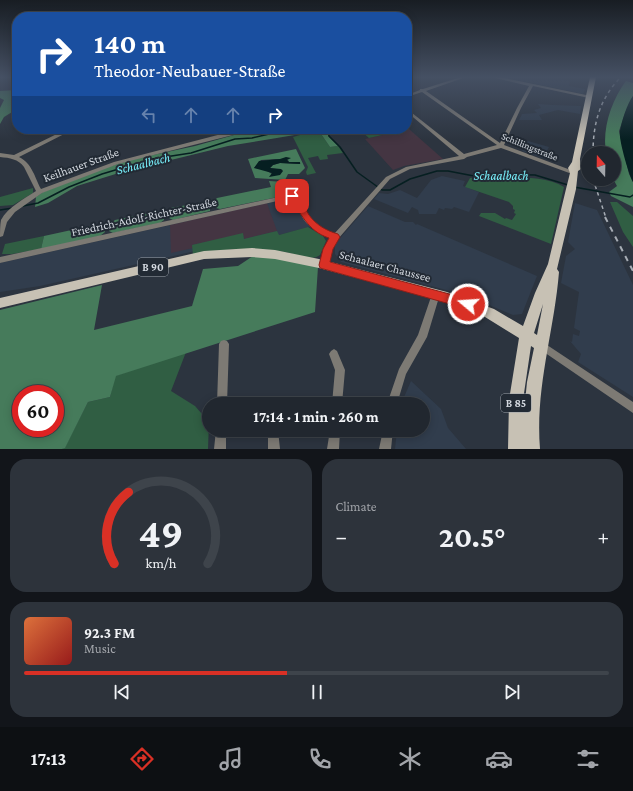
<!DOCTYPE html>
<meta charset="utf-8">
<style>
:root{--surface:#21272f;--page:#2d333b;--text:#f1f3f6;--muted:#a2a5aa;--line:#3e444b;--accent:#d93025}
body{margin:0;font-family:"Crimson Pro",serif;background:var(--page);color:var(--text);height:100vh;display:flex;flex-direction:column;font-size:15px;white-space:nowrap}
*{box-sizing:border-box;margin:0}
p{font-size:13px;color:var(--muted)}
.icon{flex:none;width:22px;height:22px;fill:none;stroke:currentColor;stroke-width:2;stroke-linecap:round;stroke-linejoin:round}
.map{position:relative;height:449px;overflow:hidden}
.side{display:flex;flex-direction:column;gap:10px;padding:10px;background:#12151a;flex:1}
.side>*{flex:none}
.guide{position:absolute;left:12px;top:12px;width:400px;height:122px;border-radius:16px;box-shadow:0 2px 10px #0003,0 0 0 1px var(--line);background:#1a4fa0;color:#fff;overflow:hidden}
.needle{width:26px;rotate:340deg}
.buttons{position:absolute;left:581px;top:146px;display:grid;gap:8px}
.buttons a{display:grid;place-items:center;width:40px;height:40px;border-radius:50%;background:var(--surface);box-shadow:0 2px 10px #0003,0 0 0 1px var(--line);font-size:20px}
.speed{position:absolute;left:12px;top:385px;display:flex;gap:8px;font-size:20px;font-weight:700;text-align:center}
.speed>*{display:grid;place-content:center;width:52px;height:52px;border-radius:50%;background:var(--surface);box-shadow:0 2px 10px #0003,0 0 0 1px var(--line);line-height:1}
.speed .limit{border:6px solid #d22;background:#fff;color:#111}
.pin{position:absolute;display:grid;place-items:center;width:34px;height:34px;color:#fff;margin:-17px;border-radius:8px;box-shadow:0 2px 6px #0006}
.me{position:absolute;width:44px;margin:-22px;rotate:288deg;stroke-linejoin:round;filter:drop-shadow(0 0 3px #0008)}
.turn{display:flex;align-items:center;gap:14px;height:84px;padding:0 16px;font-size:18px}
.turn .icon{width:52px;height:52px;stroke-width:2.5}
.turn b{display:block;font-size:28px;line-height:34px}
.lanes{display:flex;align-items:center;height:38px;padding:0 16px;background:#0003;justify-content:center;gap:20px;direction:ltr}
.lanes .off{opacity:.35}
.big{font-size:30px;font-weight:700;line-height:1.1}
.side .card{flex:1;display:flex;flex-direction:column;justify-content:center;gap:6px;min-width:0;padding:0 14px;border-radius:16px;background:var(--page)}
.side .dial{align-items:center;gap:0}
.dial svg{height:104px;overflow:visible;fill:none;stroke:var(--line);stroke-width:7;stroke-linecap:round;text-anchor:middle}
.dial text{fill:var(--text);stroke:none}
.song{display:flex;align-items:center;gap:12px}
.cover{width:48px;height:48px;border-radius:6px;background:linear-gradient(135deg,hsl(20 70% 55%),hsl(0 70% 35%))}
.played{height:4px;border-radius:2px;background:linear-gradient(90deg,var(--accent) 45%,var(--line) 45%)}
.keys{display:flex;justify-content:space-around;direction:ltr}
.heat{display:flex;justify-content:space-between;align-items:center;font-size:22px;direction:ltr}
.side .tiles{flex:1;display:grid;gap:10px;grid-template-columns:1fr 1fr}
.card:last-child{grid-column:span 2}
.trip{position:absolute;left:202px;top:397px;width:228px;height:40px;border-radius:20px;background:var(--surface);box-shadow:0 2px 10px #0003,0 0 0 1px var(--line);font-weight:700;line-height:40px;text-align:center}
.menu{display:flex;height:64px;justify-content:space-around;align-items:center;background:#0d1013;color:var(--muted)}
.menu .icon{width:28px;height:28px}
.menu .on{color:var(--accent)}
.menu b{font-size:18px;color:var(--text)}
.map>svg:first-child{display:block}
.built{fill:#313d4d}
.industrial{fill:#443542}
.green{fill:#305e43}
.forest{fill:#467b5b;fill-rule:evenodd}
.water{fill:#061f21}
.lines{fill:none;stroke-linecap:round;stroke-linejoin:round}
.stream{stroke:#061f21;stroke-width:1.5}
.street{fill:#7d7a74;fill-rule:evenodd}
.primary{fill:#c7c1b4;fill-rule:evenodd}
.rail-far1{stroke:#a7adb5;stroke-width:1.5;stroke-dasharray:3.5 3.5;stroke-linecap:butt}
.rail{stroke:#a7adb5;stroke-width:2;stroke-dasharray:5.5 5.5;stroke-linecap:butt}
.route{fill:#d93025;stroke:#8d1f18}
.labels{text-anchor:middle;stroke-width:4;stroke-linejoin:round;paint-order:stroke}
.far-street-label{font-size:10px;fill:#d3d8df;stroke:#222a34}
.shield{fill:#222a34;stroke:#9ea4ac;stroke-width:1}
.shield-label{font-size:11px;font-weight:bold;fill:#d3d8df}
.street-label{font-size:12px;fill:#d3d8df;stroke:#222a34}
.water-label{font-size:13px;font-style:italic;fill:#76ebf6;stroke:#222a34}
</style>
<div class="map">
<svg width="633" height="449" viewBox="0 0 633 449">
<rect width="100%" height="100%" fill="#2c343f"/>
<path class="built" d="M505 77H549L570 81 569 86 585 89 583 94Z
M538 104 553 105 581 106 580 114 558 110 539 115 542 120H519L522 114 537 113 534 110 541 108Z
M528 141 549 147 543 158 522 151Z
M442 176 465 181 463 186 479 192 469 212 454 207 452 209 445 208 444 210 439 208 436 214H419L418 210 412 207 408 213 374 199 379 193 388 194 400 190 417 198 431 180Z
M283 200 293 202 309 227 246 244 222 245 40 286 0 292V263Z
M575 203 597 210 633 285V397L578 362 581 354 570 341 572 342 573 334 579 336 580 331 574 328 579 292 561 283 566 256 575 249 568 242Z
M368 206 405 222H413L416 225 417 224 537 276 522 314 513 315 465 295 341 262 335 254V244Z
M411 381 441 409 448 428 466 449H395L397 430H423V404H401Z"/>
<path class="industrial" d="M409 129 443 159 404 166 393 170 365 139Z
M267 203 277 231 244 239 243 234 192 245 193 248 171 253 170 225Z"/>
<path class="green" d="M407 128 409 129 369 138 361 131 373 129H407Z
M314 131H319L330 147 338 146 343 153 327 155 328 159 320 160 318 156 308 158 316 173 307 175 306 172 308 167 293 137Z
M490 177C512 178 546 175 564 187L551 244 479 216 481 213H495L505 219 506 218 512 220 516 214 514 213 515 210 513 209V206L509 202 465 187 470 178Z
M33 188V193L13 205 0 206V197Z
M610 202H617L633 216V247L623 232Z
M308 227 323 236 326 241 320 255C311 262 296 254 285 252 254 247 224 248 193 255L192 245 243 233 244 239 277 231 279 235Z
M44 236 41 249 12 254H2L5 244Z
M186 352 171 391 195 406 209 422 208 449H62L65 447 88 402 110 397 115 376Z"/>
<path class="forest" d="M626 81 633 83V96L625 113 619 131 629 174 633 182V207L611 196 609 192 617 186 613 179 614 153H606C602 129 611 101 626 81Z
M17 90V109L4 117 0 124V108L4 100 0 98V91Z
M266 129H328V136L338 146 330 147 319 131 228 146 122 172 77 186 48 203 35 207 36 197 43 192 108 167 134 159 195 146 234 135Z
M296 149 305 168 299 174H288L285 180 255 178 248 159ZM276 159 288 160 289 162 301 163 299 164 280 163 273 165 270 168 283 170 272 174 264 169 254 168 261 160Z
M269 181 285 182 289 189 287 192 278 197 220 209 216 208 215 200 217 198 271 187Z
M208 201H210V211L173 220 169 218V211L171 208Z
M158 211 164 212V220L160 223 113 233 109 231 110 224 115 220Z
M99 224 105 225V232L100 236 41 249 44 236Z
M256 254 318 267 315 312 116 376 110 397 88 402 65 448 62 449H0V310L102 285 94 330 192 306 203 269 238 266ZM21 394H55V428H21Z"/>
<path class="water" d="M633 96V182C629 175 618 138 620 131 622 120 627 104 633 96Z
M286 157 291 158 287 160 289 162H300V164L280 163 273 165 270 168 281 169 283 171 280 175 269 177 272 173 254 168 259 161 280 159Z"/>
<g class="lines">
<path class="stream" d="M292 129H299
M328 129 329 136 340 147 357 172 382 190H390L410 179 437 171H448L474 176 491 174 535 175 568 185
M574 187 630 197 633 195
M23 206 38 203 69 187 102 174 152 159 191 153 235 139 252 138 291 129
M0 210 13 208"/>
<path class="street" d="M461 77H466L426 91 500 143 517 108 529 86 495 78 493 77H500L591 96V98H589L533 86 521 108 504 145 576 172 577 173 576 174H572L501 148 467 157 464 159 410 169 390 179 338 239 332 249 328 265 327 267 324 268 321 267 320 265 324 249 331 238C318 233 307 227 301 215 298 209 296 203 291 198L0 263V257L292 194C303 198 303 209 309 217 315 225 325 230 334 234L386 177 406 167 459 156 407 112V109L464 154 497 145 422 92 407 97V95L420 90V89H423Z
M67 129H74L19 157C32 163 35 178 41 189L114 162 233 131 248 129H260L257 131 233 135 118 164 42 193 15 212 7 222 3 236 0 237C0 232 0 225 1 220 8 207 24 199 36 191L24 167C18 159 10 158 0 157V153L14 155Z
M436 290 439 291 440 294 427 337 406 374 397 404H387L399 369 418 335 432 294 433 291Z
M224 340 227 341 229 344 227 404H217L219 344 221 341Z
M541 341 633 402V413L538 348 536 345 538 342Z
M334 349 337 351 345 370 342 404H332L335 370 329 354 331 351Z
M271 398 275 399 276 404H266L267 399Z
M216 430H226V449H214Z
M268 430H278L280 449H268Z
M330 430H340L339 449H327Z
M383 430H393L391 449H379Z"/>
<path class="primary" d="M590 77H596L580 159 581 169 578 171 576 189 557 269 559 272C554 333 535 387 540 449H508L509 400 519 338 485 317 447 302 319 268 275 259 252 257 204 259 0 308V298L204 251 252 248 275 250 319 259 447 292 494 309 523 326 535 293 548 264 566 189 570 173 568 168 572 162ZM543 304 537 335 534 333ZM531 346 534 348 527 382 524 412 523 400Z"/>
<path class="rail-far1" d="M593 153C593 123 600 98 621 77
M593 179 606 218"/>
<path class="rail" d="M605 217 633 271"/>
</g>
<linearGradient id="sky" x2="0" y2="1"><stop stop-color="#181d23"/><stop offset="0.55" stop-color="#455063"/><stop offset="1" stop-color="#455063" stop-opacity="0"/></linearGradient>
<rect width="633" height="140" fill="url(#sky)"/>
<path class="route" d="M289 194H292C303 197 304 207 309 215 316 225 327 231 338 234L340 237 333 249 330 262 468 299 472 301 474 304 472 308 468 309 320 268 319 265 323 249 329 238C307 231 301 212 288 196Z"/>
<g class="labels">
<g class="far-street-label">
<text transform="translate(530 146) rotate(22)" y="4">Schillingstraße</text>
</g>
<g class="shield">
<rect x="138" y="258" width="30" height="18" rx="3"/>
<rect x="501" y="394" width="30" height="18" rx="3"/>
</g>
<g class="shield-label">
<text x="153" y="271">B 90</text>
<text x="516" y="407">B 85</text>
</g>
<g class="street-label">
<text transform="translate(81 165) rotate(-20)" y="4">Keilhauer Straße</text>
<text transform="translate(144 217) rotate(-12)" y="4">Friedrich-Adolf-Richter-Straße</text>
<text transform="translate(385 266) rotate(15)" y="4">Schaalaer Chaussee</text>
</g>
<g class="water-label">
<text transform="translate(143 163) rotate(-14)" y="5">Schaalbach</text>
<text x="501" y="180">Schaalbach</text>
</g>
</g>
</svg>
<div class="buttons">
<a><svg class="needle" viewBox="-14 -14 28 28"><path d="M0-13l5 13h-10z" fill="#e53935"/><path d="M0 13l5-13h-10z" fill="#a2a5aa"/></svg></a>
</div>
<div class="speed"><div class="limit">60</div></div>
<div class="pin" style="left:292px;top:196px;background:#d93025"><svg class="icon" aria-label="arrive" viewBox="0 0 24 24"><path d="M6 21V4h12l-3 4 3 4H6"/></svg></div>
<svg class="me" style="left:468px;top:304px" viewBox="-20 -20 40 40"><circle r="17" fill="#d93025" stroke="#fff" stroke-width="3"/><path d="M0-11L8 9 0 5-8 9z" fill="#fff"/></svg>
<div class="trip">17:14 · 1 min · 260 m</div>
<div class="guide">
<div class="turn"><svg class="icon" aria-label="right" viewBox="0 0 24 24"><path d="M7 20v-9h11M14 6l5 5-5 5"/></svg><div><b>140 m</b>Theodor-Neubauer-Straße</div></div>
<div class="lanes"><svg class="icon off" aria-label="left" viewBox="0 0 24 24"><path d="M17 20v-9H6M10 6l-5 5 5 5"/></svg><svg class="icon off" aria-label="ahead" viewBox="0 0 24 24"><path d="M12 20V5M6 11l6-6 6 6"/></svg><svg class="icon off" aria-label="ahead" viewBox="0 0 24 24"><path d="M12 20V5M6 11l6-6 6 6"/></svg><svg class="icon" aria-label="right" viewBox="0 0 24 24"><path d="M7 20v-9h11M14 6l5 5-5 5"/></svg></div>
</div>
</div>
<section class="side">
<div class="tiles">
<div class="card dial"><svg viewBox="0 0 100 80">
<path d="M14 69A42 42 0 1 1 86 69"/>
<path d="M14 69A42 42 0 0 1 25 14" stroke="#d93025"/>
<text x="50" y="56" font-size="32" font-weight="700">49</text>
<text x="50" y="72" font-size="11">km/h</text>
</svg></div>
<div class="card"><p>Climate</p>
<div class="heat"><a>−</a><b class="big">20.5°</b><a>+</a></div>
</div>
<div class="card">
<div class="song"><i class="cover"></i><div><b>92.3 FM</b><p>Music</p></div></div>
<div class="played"></div>
<div class="keys"><svg class="icon" aria-label="previous" viewBox="0 0 24 24"><path d="M18 5L8 12l10 7zM5 5v14"/></svg><svg class="icon" aria-label="pause" viewBox="0 0 24 24"><path d="M8 5v14M16 5v14"/></svg><svg class="icon" aria-label="next" viewBox="0 0 24 24"><path d="M6 5l10 7-10 7zM19 5v14"/></svg></div>
</div>
</div>
</section>
<nav class="menu">
<b>17:13</b>
<svg class="icon on" aria-label="directions" viewBox="0 0 24 24"><path d="M12 3l9 9-9 9-9-9zM9 14v-3h6M13 9l2 2-2 2"/></svg>
<svg class="icon" aria-label="music" viewBox="0 0 24 24"><path d="M9 18V5l10-2v13"/><circle cx="6" cy="18" r="3"/><circle cx="16" cy="16" r="3"/></svg>
<svg class="icon" aria-label="phone" viewBox="0 0 24 24"><path d="M5 4h4l2 5-3 2q2 4 5 5l2-3 5 2v4C11 20 4 13 5 4z"/></svg>
<svg class="icon" aria-label="climate" viewBox="0 0 24 24"><path d="M12 3v18M4 7l16 10M4 17L20 7"/></svg>
<svg class="icon" aria-label="car" viewBox="0 0 24 24"><path d="M5 17H2v-5l4-1 3-4h7l3 4 3 1v5h-3M9 17h6M6 11h13"/><circle cx="7" cy="17" r="2"/><circle cx="17" cy="17" r="2"/></svg>
<svg class="icon" aria-label="filters" viewBox="0 0 24 24"><path d="M4 7h16M4 17h16"/><circle cx="9" cy="7" r="2"/><circle cx="15" cy="17" r="2"/></svg>
</nav>
